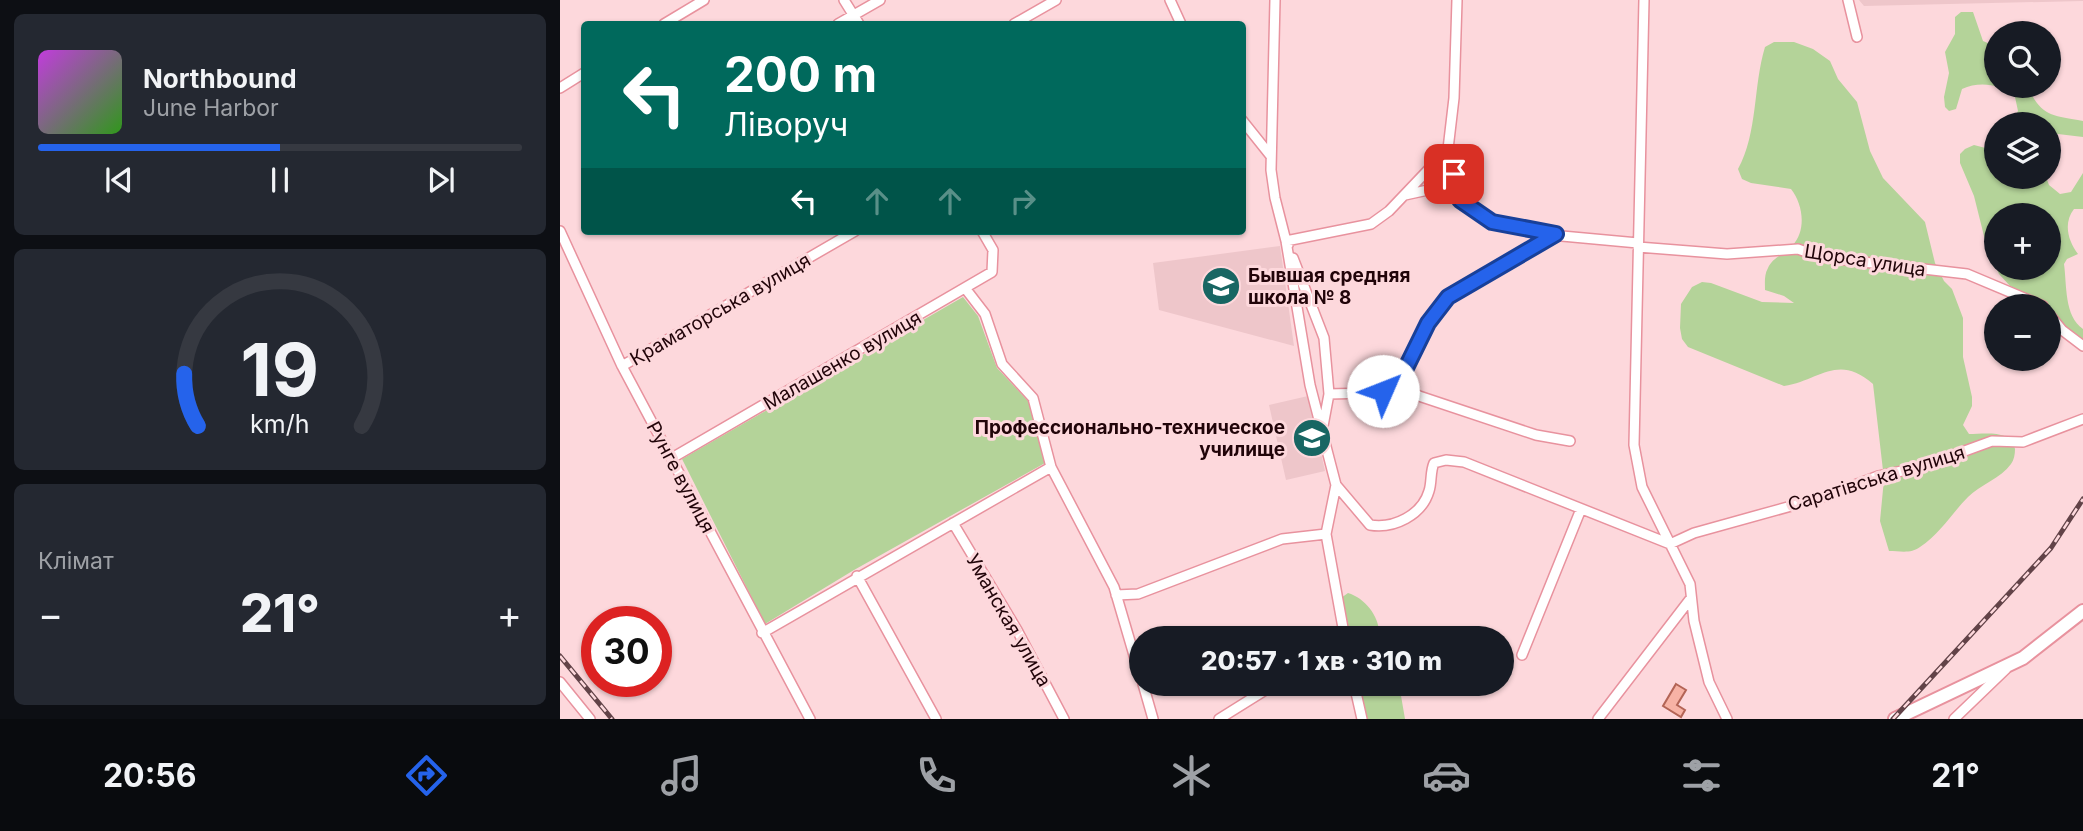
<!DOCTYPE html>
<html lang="uk">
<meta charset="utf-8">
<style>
:root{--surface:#171b24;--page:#242831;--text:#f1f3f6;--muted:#9ea1a6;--line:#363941;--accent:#2563eb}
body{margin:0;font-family:Inter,sans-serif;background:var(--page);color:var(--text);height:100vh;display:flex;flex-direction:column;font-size:26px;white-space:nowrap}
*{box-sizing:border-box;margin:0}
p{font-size:23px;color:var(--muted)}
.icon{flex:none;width:38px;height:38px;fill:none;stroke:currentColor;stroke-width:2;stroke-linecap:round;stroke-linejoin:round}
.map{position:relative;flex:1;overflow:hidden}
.details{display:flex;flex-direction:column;gap:14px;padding:14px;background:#0d0f14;width:560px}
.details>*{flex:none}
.hud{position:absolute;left:21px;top:21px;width:665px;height:214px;border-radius:7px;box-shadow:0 2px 5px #0004;background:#00695c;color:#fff;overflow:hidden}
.fabs{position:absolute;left:1424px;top:21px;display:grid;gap:14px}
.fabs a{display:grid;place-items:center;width:77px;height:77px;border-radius:50%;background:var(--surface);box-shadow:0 2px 5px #0004;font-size:35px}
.speed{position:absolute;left:21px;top:606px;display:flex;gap:14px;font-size:35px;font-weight:700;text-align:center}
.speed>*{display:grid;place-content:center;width:91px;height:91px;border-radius:50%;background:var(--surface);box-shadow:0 2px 5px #0004;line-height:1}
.speed .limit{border:10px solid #d22;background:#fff;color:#111}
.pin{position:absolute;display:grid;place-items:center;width:60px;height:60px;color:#fff;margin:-30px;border-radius:14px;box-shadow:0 4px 10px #0006}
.me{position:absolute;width:77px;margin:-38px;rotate:46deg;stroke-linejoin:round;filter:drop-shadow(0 0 5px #0008)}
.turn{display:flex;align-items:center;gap:24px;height:147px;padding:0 28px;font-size:32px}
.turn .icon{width:91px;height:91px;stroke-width:2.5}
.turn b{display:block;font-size:49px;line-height:60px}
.lanes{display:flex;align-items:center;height:66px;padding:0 28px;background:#0003;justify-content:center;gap:35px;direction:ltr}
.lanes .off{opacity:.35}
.big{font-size:52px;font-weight:800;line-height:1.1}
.details .widget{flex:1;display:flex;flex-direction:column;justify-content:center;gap:10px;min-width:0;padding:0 24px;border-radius:10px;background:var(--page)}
.details .dial{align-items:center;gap:0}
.dial svg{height:182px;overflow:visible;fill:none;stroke:var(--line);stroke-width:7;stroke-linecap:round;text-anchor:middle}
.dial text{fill:var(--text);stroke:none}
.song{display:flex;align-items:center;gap:21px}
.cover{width:84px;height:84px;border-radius:10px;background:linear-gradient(135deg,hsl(290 70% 55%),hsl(110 70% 35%))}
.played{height:7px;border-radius:4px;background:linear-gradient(90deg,var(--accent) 50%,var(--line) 50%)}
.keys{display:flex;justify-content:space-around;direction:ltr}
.heat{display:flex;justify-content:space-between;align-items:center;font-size:38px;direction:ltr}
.trip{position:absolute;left:569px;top:626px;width:385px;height:70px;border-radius:35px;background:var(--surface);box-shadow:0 2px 5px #0004;font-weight:800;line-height:70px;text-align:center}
.tab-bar{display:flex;height:112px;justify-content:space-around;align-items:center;background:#090b0e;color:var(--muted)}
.tab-bar .icon{width:49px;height:49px}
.tab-bar .active{color:var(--accent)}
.tab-bar b{font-size:32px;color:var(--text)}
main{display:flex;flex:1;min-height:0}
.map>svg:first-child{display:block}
.built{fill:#eec6ca}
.green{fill:#b4d399;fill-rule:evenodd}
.building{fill:#f7b2a5;stroke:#b36456;stroke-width:2}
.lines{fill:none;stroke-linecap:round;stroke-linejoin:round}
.minor-casing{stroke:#e8929e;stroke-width:12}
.secondary-casing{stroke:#e8929e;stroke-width:16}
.minor{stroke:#fff;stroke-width:9}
.secondary{stroke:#fff;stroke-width:12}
.rail-casing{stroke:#624348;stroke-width:5}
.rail{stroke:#fdd8dc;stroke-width:2.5;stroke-dasharray:8;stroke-linecap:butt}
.route-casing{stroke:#184099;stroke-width:18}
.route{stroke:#2563eb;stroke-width:12}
.labels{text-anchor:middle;stroke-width:6;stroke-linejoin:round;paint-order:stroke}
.street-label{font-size:19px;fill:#210409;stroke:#fdd8dc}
.poi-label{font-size:19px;font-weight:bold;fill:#210409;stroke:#fdd8dc;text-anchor:start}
</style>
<main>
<section class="details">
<div class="widget">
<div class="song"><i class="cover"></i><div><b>Northbound</b><p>June Harbor</p></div></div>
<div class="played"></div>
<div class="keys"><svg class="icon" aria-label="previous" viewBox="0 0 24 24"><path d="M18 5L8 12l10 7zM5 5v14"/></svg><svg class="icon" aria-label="pause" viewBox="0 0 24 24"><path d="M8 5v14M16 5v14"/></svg><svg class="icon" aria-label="next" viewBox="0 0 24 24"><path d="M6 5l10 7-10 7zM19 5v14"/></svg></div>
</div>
<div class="widget dial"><svg viewBox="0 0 100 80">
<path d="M14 69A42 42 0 1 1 86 69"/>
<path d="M14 69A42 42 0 0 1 8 46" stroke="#2563eb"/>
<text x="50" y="56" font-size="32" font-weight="700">19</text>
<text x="50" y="72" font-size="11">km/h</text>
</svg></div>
<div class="widget"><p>Клімат</p>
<div class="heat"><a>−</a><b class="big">21°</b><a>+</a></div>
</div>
</section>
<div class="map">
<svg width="1523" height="719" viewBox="0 0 1523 719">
<rect width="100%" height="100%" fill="#fdd8dc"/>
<path class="built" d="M1299 0H1523V1L1304 6Z
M720 246 734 346 599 310 593 263Z
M748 396 765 471 726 480 709 405Z"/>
<path class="green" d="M1401 12H1413L1423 41 1430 44 1437 42V86H1467C1482 117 1491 115 1523 121V137L1498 134 1491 137 1489 145V124H1450L1458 111 1455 97C1440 84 1420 81 1402 89L1396 109 1389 111 1385 107 1384 97 1389 73 1385 52 1395 34V17Z
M1214 42H1234L1253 49 1270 61 1278 79 1297 102 1310 151 1323 178 1365 222 1375 263 1384 281 1392 289 1403 318V357L1412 397V406L1403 425 1409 434C1424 434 1452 429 1455 449 1455 454 1454 460 1451 464 1441 478 1420 485 1408 497 1392 513 1380 534 1360 547 1351 554 1340 551 1329 551L1320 521 1324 479 1313 384C1278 353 1260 380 1224 386L1128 347 1122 339 1120 328 1121 304 1132 287 1142 282 1151 283 1202 302 1234 303 1224 296 1205 290C1205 283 1204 275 1208 268 1213 257 1225 254 1232 246 1247 231 1243 204 1231 189L1191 183 1182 179 1178 169C1198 133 1193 86 1205 47Z
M1414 145 1437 151V177H1486L1489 185 1500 194 1511 192 1523 173V209H1514C1503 223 1508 241 1518 254L1507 259 1504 264C1507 285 1504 316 1523 329V340L1506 328 1487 303 1450 286 1439 274 1426 244 1414 196 1400 163V154L1405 149ZM1437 215H1489V268H1437Z
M403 297 418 316 437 368 469 402 485 463 294 570 205 624 122 459Z
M788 593C805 598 820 617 819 634L817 638 788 639V629L781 598Z
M797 684H839L845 719H805Z"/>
<path class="building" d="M1116 684 1126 690 1117 705 1125 710 1121 717 1103 706Z"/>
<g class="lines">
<g class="minor-casing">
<path id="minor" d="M284 0 299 24
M610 0 621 24
M715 0 711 170 715 198 726 241 750 385 776 485 766 534 785 639
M1084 0 1074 445 1082 487 1130 584 1134 621 1149 682 1167 719
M1288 0 1297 37
M104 24 144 0
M278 24 320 0
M454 24 496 0
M0 88 24 73
M682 120 710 155
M888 149 900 200 932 222 1002 236 1078 243
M845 195 877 188 900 200
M0 231 62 366 250 719
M728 245 726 241 811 224 829 211 888 149 894 98 897 0
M1078 247 1167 254 1238 249 1260 257 1407 274 1483 306
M733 258 764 338 769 394 763 426
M405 288 425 314 442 364 473 398 491 467 554 587 581 679
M1489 314 1502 330 1523 346
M62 366 295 231
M823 392 841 378 868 323 888 297 996 234
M769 394 847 392 976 435 1010 441
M112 458 432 272 433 250 422 231
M776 485 810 525C834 529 862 515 869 491 872 482 870 472 874 463L886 460 904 462 1110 544 1134 533 1260 498 1318 476 1361 467 1432 441 1463 442 1523 419
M393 523 457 630 504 719
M297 576 376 719
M556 595 578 594 722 539 766 534
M202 633 491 467
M962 655 1021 509
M0 682 30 719
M583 684 593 719
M794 684 802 719
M659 719 715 684
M1038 719 1131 598
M1394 719 1446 669"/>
</g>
<g class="secondary-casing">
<path id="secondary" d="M1335 719 1463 658 1523 611"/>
</g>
<use href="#minor" class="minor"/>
<use href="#secondary" class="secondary"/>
<g class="rail-casing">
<path id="rail" d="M0 656 52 719
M1333 719 1491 548 1523 499"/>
</g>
<use href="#rail" class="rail"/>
</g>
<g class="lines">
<g class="route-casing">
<path id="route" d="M823 391 841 378 868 323 888 297 996 234 932 222 900 200 894 174"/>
</g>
<use href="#route" class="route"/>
</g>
<defs>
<g id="school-disc" transform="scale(2.0125)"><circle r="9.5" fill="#186663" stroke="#fdd8dc"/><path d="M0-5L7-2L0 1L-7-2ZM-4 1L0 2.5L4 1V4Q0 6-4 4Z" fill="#fff"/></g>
</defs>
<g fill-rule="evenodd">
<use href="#school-disc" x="661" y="286"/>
<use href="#school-disc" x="752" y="438"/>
</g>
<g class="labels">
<g class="street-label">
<text transform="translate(1305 260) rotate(9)" y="7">Щорса улица</text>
<text transform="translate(160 309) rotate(-30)" y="7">Краматорська вулиця</text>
<text transform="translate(282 360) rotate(-30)" y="7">Малашенко вулиця</text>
<text transform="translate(121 477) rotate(62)" y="7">Рунге вулиця</text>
<text transform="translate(1316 478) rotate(-17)" y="7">Саратівська вулиця</text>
<text transform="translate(449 620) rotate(60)" y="7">Уманская улица</text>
</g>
<g class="poi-label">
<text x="688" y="282">Бывшая средняя<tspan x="688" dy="22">школа № 8</tspan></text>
<text x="725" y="434" text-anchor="end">Профессионально-техническое<tspan x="725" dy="22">училище</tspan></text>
</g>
</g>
</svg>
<div class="fabs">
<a><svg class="icon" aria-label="search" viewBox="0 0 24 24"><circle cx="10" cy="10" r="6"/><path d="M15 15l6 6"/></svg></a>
<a><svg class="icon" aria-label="layers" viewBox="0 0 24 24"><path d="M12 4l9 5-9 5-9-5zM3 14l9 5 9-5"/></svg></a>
<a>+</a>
<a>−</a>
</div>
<div class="speed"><div class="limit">30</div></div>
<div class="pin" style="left:894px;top:174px;background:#d93025"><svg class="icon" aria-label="arrive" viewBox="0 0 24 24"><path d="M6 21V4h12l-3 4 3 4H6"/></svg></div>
<svg class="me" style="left:823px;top:391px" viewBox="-20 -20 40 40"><circle r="19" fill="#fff"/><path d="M0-13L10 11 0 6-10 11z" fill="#2563eb"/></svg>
<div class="trip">20:57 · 1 хв · 310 m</div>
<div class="hud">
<div class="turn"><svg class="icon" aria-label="left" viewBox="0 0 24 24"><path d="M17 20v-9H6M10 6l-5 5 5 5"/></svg><div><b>200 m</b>Ліворуч</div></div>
<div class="lanes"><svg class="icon" aria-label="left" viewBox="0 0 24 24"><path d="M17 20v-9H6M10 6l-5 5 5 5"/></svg><svg class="icon off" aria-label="ahead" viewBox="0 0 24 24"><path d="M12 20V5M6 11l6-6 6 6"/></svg><svg class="icon off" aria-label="ahead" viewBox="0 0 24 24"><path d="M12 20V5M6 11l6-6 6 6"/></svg><svg class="icon off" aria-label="right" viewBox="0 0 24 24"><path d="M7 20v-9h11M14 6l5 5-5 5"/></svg></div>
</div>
</div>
</main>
<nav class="tab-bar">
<b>20:56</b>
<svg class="icon active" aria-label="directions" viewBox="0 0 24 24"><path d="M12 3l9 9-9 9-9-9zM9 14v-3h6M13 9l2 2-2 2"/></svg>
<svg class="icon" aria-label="music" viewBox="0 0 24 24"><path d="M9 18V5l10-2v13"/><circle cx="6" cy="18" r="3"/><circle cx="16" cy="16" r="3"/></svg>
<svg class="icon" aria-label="phone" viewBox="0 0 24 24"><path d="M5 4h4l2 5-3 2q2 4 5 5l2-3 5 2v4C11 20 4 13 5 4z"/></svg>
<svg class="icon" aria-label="climate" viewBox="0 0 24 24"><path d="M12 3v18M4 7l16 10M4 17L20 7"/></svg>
<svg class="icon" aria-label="car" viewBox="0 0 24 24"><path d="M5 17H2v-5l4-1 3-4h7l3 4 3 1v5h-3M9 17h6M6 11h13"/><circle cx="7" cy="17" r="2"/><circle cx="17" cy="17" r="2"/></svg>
<svg class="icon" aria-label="filters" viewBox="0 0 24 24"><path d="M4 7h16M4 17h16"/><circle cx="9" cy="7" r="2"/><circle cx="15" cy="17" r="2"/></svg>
<b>21°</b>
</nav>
